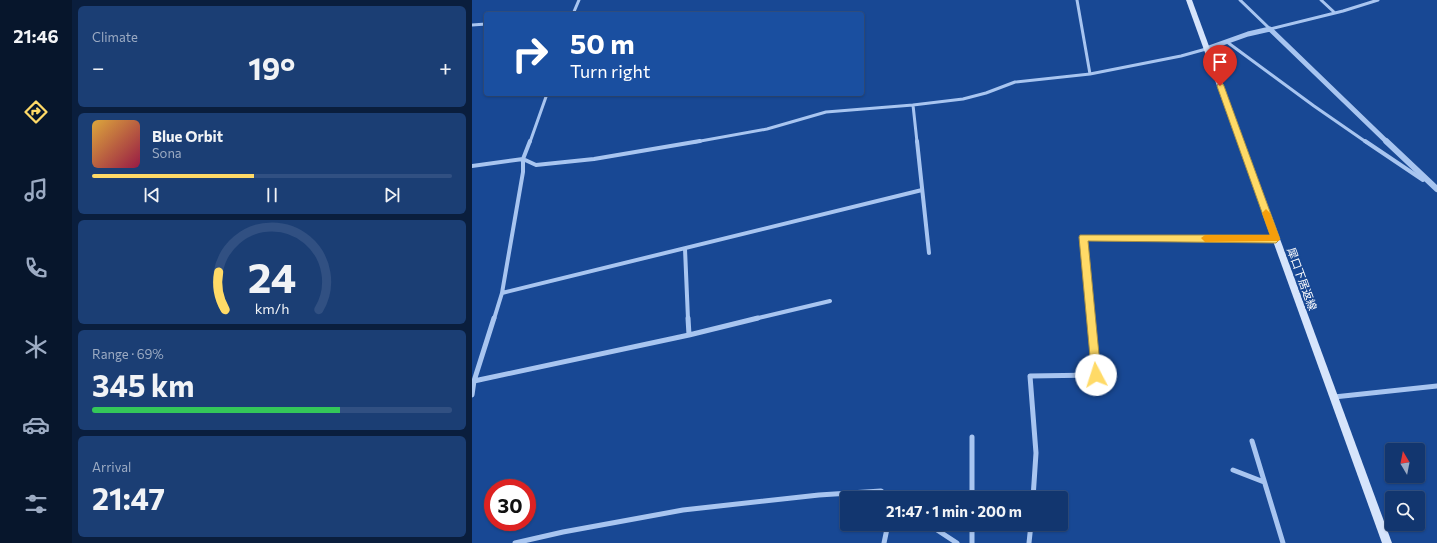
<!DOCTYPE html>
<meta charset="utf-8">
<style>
:root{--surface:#12366f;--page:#1b3e74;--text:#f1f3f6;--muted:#9cabc3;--line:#315082;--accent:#ffda67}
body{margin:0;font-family:Commissioner,"Noto Sans JP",sans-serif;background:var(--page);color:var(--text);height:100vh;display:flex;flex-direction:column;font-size:15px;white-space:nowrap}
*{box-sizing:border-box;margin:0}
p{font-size:13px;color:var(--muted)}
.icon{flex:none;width:22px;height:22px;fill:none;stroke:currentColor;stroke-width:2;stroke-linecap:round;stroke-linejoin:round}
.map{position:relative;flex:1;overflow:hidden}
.drawer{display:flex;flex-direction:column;gap:6px;padding:6px;background:#0a1e3d;width:400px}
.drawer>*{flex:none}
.hud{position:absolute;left:12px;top:12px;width:380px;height:84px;border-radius:4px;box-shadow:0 1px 3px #0004,0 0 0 1px var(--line);background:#1a4fa0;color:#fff;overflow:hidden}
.needle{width:26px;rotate:350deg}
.fabs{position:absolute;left:913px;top:443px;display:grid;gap:8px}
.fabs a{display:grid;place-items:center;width:40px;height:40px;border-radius:4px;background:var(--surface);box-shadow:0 1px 3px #0004,0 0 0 1px var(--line);font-size:20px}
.speed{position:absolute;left:12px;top:479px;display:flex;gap:8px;font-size:20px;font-weight:700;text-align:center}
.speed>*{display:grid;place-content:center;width:52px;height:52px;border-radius:50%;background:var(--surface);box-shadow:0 1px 3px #0004,0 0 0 1px var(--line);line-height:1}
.speed .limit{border:6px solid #d22;background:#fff;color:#111}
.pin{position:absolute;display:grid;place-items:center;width:34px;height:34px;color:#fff;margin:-41px -17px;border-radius:50% 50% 50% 0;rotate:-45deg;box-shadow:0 0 4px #0007}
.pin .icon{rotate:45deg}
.me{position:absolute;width:44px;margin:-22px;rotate:355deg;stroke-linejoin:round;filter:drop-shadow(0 0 3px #0008)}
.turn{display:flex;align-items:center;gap:14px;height:84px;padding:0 20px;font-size:18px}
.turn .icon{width:52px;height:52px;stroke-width:2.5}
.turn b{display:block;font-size:28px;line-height:34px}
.big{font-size:30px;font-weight:700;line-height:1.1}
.drawer .widget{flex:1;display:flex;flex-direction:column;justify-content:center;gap:6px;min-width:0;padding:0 14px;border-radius:6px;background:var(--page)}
.drawer .dial{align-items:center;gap:0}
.dial svg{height:104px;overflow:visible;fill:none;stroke:var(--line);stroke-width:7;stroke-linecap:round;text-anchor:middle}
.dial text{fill:var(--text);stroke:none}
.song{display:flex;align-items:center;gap:12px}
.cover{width:48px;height:48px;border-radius:6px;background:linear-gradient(135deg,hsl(40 70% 55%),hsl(340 70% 35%))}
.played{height:4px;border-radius:2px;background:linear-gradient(90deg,var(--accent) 45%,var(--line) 45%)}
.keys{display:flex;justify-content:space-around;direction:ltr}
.heat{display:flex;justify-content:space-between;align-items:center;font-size:22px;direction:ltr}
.charge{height:6px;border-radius:3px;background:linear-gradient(90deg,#34c759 69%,var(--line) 0)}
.trip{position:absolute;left:368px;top:491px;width:228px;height:40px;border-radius:4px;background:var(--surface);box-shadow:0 1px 3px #0004,0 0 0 1px var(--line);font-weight:700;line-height:40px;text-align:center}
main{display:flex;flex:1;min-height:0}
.dock{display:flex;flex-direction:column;width:72px;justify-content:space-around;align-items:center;background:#07162c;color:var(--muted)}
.dock .icon{width:28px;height:28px}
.dock .selected{color:var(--accent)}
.dock b{font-size:18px;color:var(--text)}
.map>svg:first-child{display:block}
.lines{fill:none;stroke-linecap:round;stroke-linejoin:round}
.minor-far2{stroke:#a8c5f0;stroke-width:3}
.minor-far1{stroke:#a8c5f0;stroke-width:4}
.minor{stroke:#a8c5f0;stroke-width:5}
.tertiary-far1{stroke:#a8c5f0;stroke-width:5}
.tertiary{stroke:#a8c5f0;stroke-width:6}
.secondary{fill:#d6e4fb;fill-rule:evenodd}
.route{fill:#ffda67;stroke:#a68e43}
.slow{fill:#f59e0b}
.labels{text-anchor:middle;stroke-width:4;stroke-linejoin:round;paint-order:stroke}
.street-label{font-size:11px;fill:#fff;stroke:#184894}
</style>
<main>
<nav class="dock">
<b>21:46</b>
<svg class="icon selected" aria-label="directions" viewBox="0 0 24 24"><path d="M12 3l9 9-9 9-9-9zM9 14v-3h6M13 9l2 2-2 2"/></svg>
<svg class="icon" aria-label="music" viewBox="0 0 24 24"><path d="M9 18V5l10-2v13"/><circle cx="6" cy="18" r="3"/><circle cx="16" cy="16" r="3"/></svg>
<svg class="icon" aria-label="phone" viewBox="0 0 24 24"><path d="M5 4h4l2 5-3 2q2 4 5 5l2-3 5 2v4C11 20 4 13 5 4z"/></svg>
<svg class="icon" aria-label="climate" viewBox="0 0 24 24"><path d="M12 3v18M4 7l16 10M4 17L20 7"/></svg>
<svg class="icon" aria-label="car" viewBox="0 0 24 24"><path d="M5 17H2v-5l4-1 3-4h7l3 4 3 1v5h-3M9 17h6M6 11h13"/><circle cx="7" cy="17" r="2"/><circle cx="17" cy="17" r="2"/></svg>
<svg class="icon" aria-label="filters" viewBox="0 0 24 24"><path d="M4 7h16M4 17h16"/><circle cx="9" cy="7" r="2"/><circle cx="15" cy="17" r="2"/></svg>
</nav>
<section class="drawer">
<div class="widget"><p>Climate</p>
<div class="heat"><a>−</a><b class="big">19°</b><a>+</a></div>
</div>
<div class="widget">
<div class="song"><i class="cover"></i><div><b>Blue Orbit</b><p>Sona</p></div></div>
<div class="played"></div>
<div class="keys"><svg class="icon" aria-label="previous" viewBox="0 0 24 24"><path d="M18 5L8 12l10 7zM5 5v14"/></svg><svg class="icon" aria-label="pause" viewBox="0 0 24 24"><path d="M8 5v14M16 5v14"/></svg><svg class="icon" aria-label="next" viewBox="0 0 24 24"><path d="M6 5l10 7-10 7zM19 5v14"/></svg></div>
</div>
<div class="widget dial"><svg viewBox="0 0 100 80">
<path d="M14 69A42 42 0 1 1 86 69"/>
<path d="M14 69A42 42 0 0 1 9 40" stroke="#ffda67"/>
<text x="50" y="56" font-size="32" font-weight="700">24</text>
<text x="50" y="72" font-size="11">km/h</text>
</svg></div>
<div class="widget"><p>Range · 69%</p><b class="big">345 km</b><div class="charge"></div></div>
<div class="widget"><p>Arrival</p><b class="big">21:47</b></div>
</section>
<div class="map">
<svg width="965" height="543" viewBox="0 0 965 543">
<rect width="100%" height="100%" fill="#184894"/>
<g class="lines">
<path class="minor-far2" d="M605 0 618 74
M768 0 798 29 871 11 906 0
M849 0 863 13
M101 14 107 0
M0 25 14 24
M755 42 842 106 894 142
M58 142 75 94
M223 142 295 129 354 112 441 105
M445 142 441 105 491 99 514 93 543 82 618 74 709 56 734 49"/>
<path class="minor-far1" d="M445 141 457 253
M893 141 951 180
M0 166 51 159 64 165 122 159 228 141
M213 249 216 319
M30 293 450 190
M22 319 30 293 51 172V159L58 141
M282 319 358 301
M619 319 612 237 804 239"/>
<path class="minor" d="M216 318 217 335
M2 381 217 335 286 318
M0 395 2 381 22 318
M862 397 965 386
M500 437V498
M780 441 811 543
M761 470 792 482
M561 498 564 453 558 376 624 375 619 318
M456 524 485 543
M500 524V543
M43 543 91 532 211 510 347 495 409 491 417 498
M412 543 416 524
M557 543 559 524"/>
<path class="tertiary-far1" d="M734 49 776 34 798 29 915 142"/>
<path class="tertiary" d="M914 141 965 189"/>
<path class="secondary" d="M714 0H720L920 543H910Z"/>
</g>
<path class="route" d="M746 84H751L752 86 808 239 804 243 616 241 629 375 628 378 624 380 620 378 607 237 608 235H798L745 86Z"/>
<path class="slow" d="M794 209 798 213 808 239 807 241 733 242 729 238 733 235H798L790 213Z"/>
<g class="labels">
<g class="street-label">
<text transform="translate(830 279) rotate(70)" y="4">犀口下居返線</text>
</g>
</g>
</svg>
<div class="fabs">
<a><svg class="needle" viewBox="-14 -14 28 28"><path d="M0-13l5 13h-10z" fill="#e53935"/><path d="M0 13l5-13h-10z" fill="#9cabc3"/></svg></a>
<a><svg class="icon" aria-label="search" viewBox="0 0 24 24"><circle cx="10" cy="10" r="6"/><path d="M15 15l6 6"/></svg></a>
</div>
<div class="speed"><div class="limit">30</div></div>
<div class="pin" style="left:748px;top:86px;background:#d93025"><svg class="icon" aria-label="arrive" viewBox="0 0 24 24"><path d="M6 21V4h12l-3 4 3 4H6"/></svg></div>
<svg class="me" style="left:624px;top:375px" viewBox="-20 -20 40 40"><circle r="19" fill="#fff"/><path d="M0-13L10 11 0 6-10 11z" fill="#ffda67"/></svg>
<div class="trip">21:47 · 1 min · 200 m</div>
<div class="hud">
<div class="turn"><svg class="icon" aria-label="right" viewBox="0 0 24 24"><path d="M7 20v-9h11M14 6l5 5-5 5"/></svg><div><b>50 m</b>Turn right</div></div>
</div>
</div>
</main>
